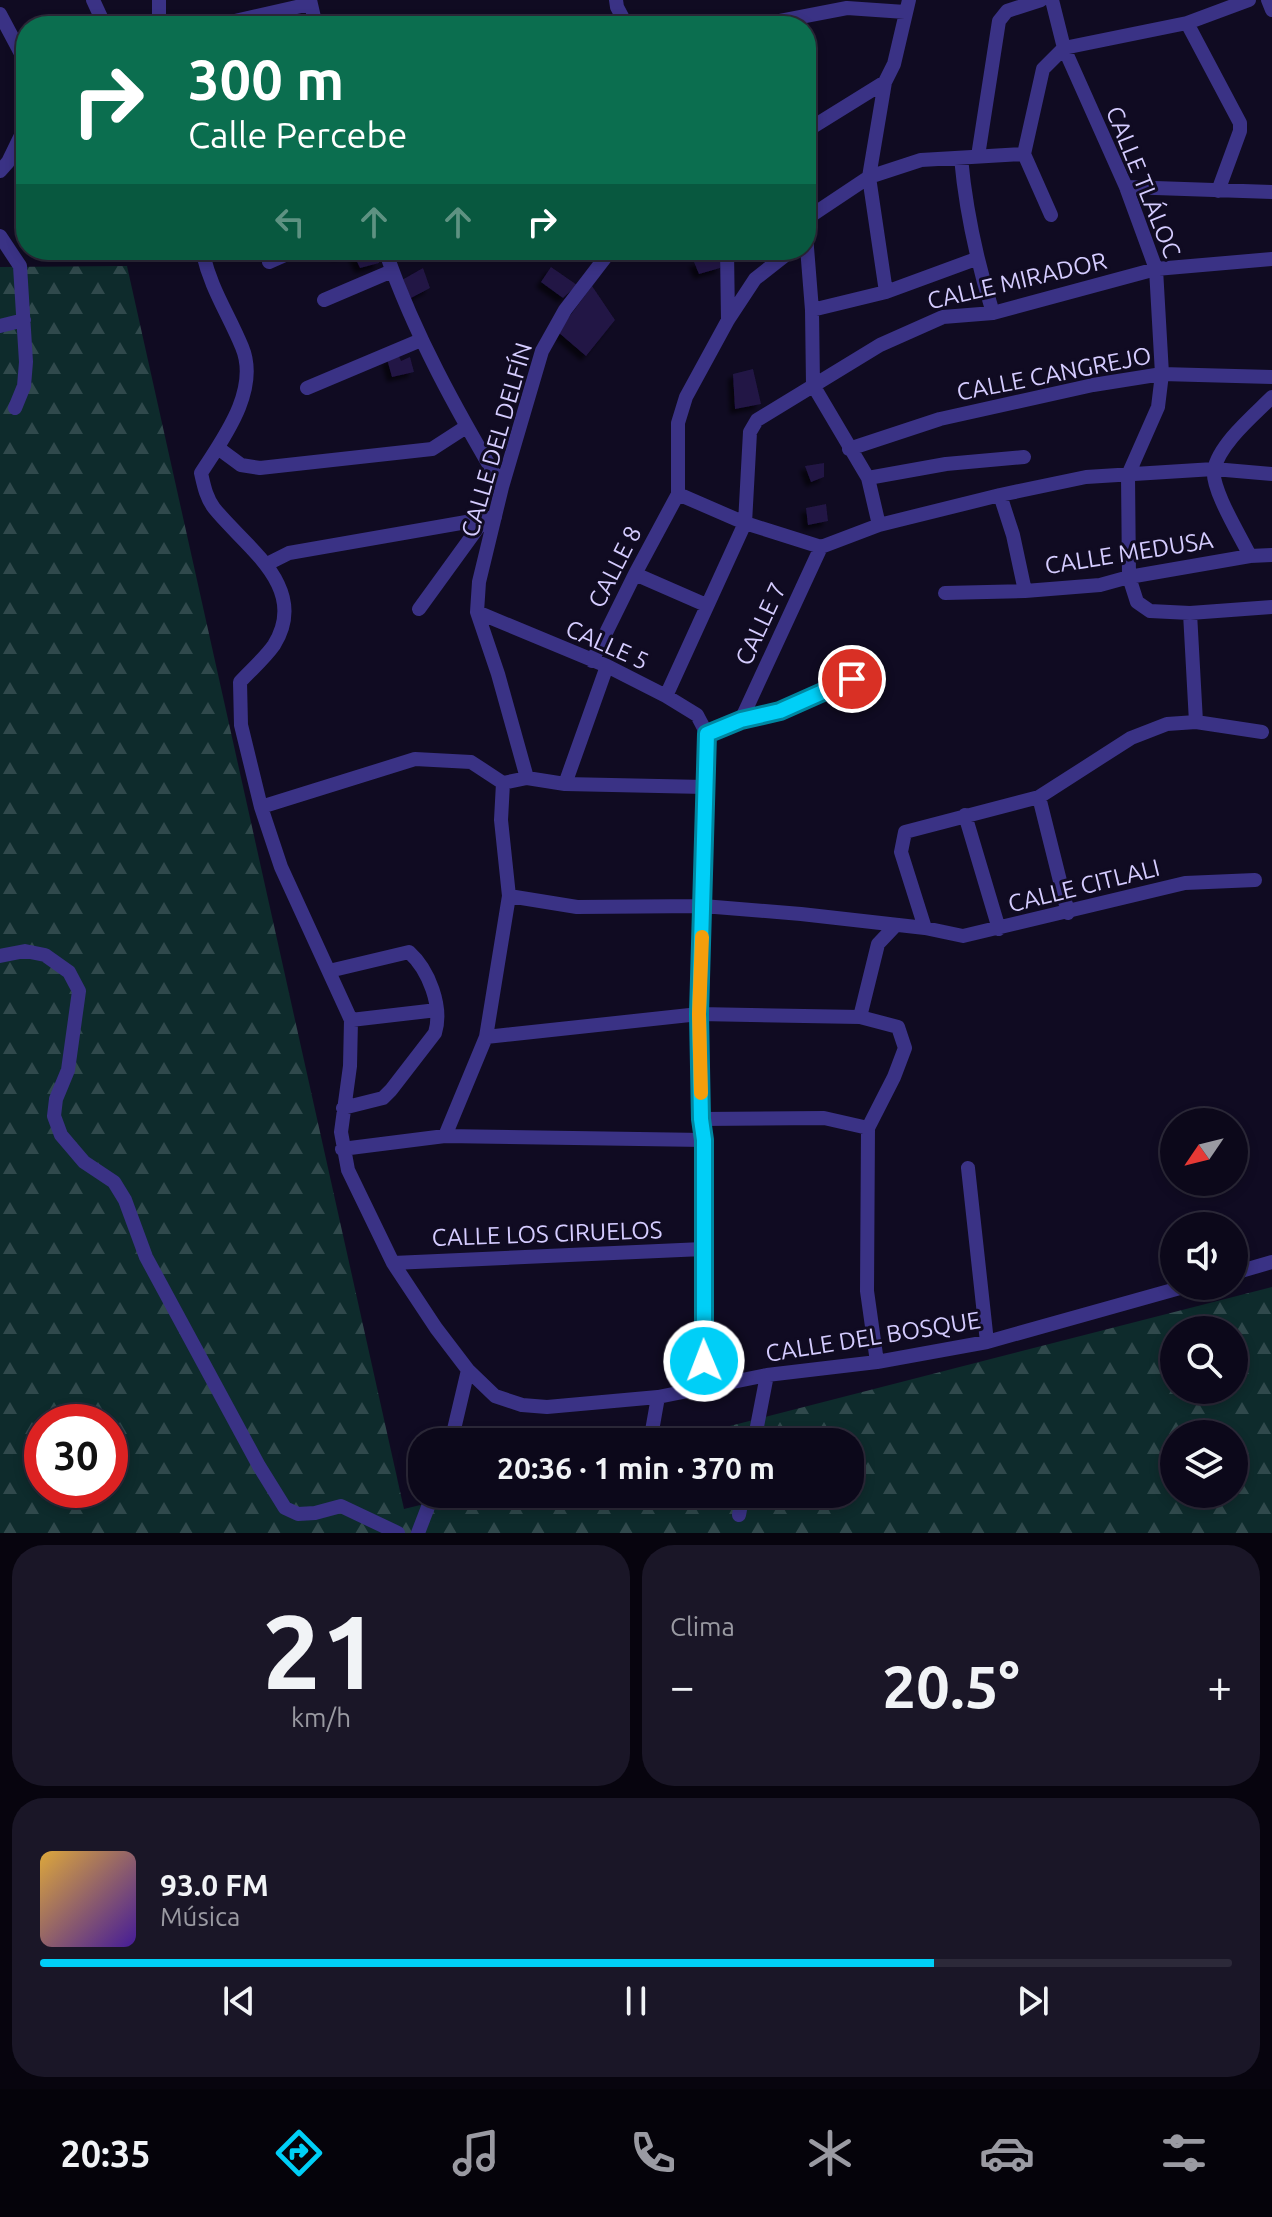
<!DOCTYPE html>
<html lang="es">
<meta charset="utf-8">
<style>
:root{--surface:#0c081a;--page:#1a1627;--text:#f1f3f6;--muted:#9a9aa2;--line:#2c2939;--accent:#00cff7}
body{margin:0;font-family:Ubuntu,sans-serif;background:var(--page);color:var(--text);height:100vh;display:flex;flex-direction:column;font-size:30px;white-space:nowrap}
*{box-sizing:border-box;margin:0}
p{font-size:26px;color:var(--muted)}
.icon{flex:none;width:44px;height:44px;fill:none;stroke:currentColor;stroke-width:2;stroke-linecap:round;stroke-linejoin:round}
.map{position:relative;height:1533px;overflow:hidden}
.panel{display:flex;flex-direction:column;gap:12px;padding:12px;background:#07040e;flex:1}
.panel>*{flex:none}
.banner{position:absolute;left:16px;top:16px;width:800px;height:244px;border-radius:32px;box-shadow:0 4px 12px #0003,0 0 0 2px var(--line);background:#0b6e4f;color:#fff;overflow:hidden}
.needle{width:52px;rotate:235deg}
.buttons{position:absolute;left:1160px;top:1108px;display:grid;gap:16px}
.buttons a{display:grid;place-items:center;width:88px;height:88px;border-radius:50%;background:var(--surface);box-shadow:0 4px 12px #0003,0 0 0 2px var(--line);font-size:40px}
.speed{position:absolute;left:24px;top:1404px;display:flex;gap:16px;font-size:40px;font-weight:700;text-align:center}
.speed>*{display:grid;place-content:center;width:104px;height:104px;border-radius:50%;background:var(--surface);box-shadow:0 4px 12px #0003,0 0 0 2px var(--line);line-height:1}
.speed .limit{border:12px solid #d22;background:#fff;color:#111}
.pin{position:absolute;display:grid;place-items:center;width:68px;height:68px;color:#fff;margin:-34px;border:4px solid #fff;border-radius:50%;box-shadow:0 2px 8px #0007}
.me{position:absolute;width:88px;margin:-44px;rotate:359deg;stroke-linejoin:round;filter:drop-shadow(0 0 6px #0008)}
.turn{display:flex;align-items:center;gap:28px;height:168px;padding:0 40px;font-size:36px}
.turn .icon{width:104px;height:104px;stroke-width:2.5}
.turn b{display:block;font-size:56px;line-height:68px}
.lanes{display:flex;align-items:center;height:76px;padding:0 40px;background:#0003;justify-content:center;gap:40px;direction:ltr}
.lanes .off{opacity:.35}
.big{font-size:60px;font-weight:700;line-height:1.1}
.panel .widget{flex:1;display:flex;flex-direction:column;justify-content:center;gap:12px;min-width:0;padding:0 28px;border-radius:32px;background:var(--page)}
.panel .dial{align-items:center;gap:0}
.dial b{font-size:104px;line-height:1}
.song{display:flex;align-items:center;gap:24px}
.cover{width:96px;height:96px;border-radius:12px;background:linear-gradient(135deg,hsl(40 70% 55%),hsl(260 70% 35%))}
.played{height:8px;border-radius:4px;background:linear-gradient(90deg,var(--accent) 75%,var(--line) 75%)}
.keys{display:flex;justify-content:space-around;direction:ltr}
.heat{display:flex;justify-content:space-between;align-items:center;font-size:44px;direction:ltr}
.panel .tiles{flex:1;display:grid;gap:12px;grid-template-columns:1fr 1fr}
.widget:last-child{grid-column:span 2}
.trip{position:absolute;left:408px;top:1428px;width:456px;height:80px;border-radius:32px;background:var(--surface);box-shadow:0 4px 12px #0003,0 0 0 2px var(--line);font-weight:700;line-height:80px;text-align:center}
.menu{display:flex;height:128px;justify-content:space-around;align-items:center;background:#05030a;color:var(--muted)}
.menu .icon{width:56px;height:56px}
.menu .current{color:var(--accent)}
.menu b{font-size:36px;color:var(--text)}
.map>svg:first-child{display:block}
.forest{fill:url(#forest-firs);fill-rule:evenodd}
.building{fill:#221644;filter:url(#shadow)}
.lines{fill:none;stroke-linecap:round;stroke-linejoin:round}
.minor{stroke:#3a3285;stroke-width:14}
.route-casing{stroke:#0087a1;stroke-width:20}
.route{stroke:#00cff7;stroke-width:14}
.slow{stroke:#f59e0b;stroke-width:14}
.labels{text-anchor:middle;stroke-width:6;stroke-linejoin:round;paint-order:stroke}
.street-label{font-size:24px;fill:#d5ccff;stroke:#100b22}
</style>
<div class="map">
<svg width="1272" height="1533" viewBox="0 0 1272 1533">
<defs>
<pattern id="forest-firs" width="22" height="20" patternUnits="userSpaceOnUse" patternTransform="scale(2)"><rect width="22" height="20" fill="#0e2b2c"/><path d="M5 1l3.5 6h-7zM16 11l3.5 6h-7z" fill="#30494c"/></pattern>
<filter id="shadow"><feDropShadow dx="-5" dy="5" stdDeviation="2" flood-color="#0009"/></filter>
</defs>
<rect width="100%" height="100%" fill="#100b22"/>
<path class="forest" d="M127 266 404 1509 465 1494H850V1442H667L1272 1287V1533H0V267ZM1174 1330H1234V1390H1174ZM42 1422H110V1490H42ZM1174 1434H1234V1494H1174Z"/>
<path class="building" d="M335 250H376L379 263 360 268 352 251 337 256Z
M722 257 720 268 699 274 694 262Z
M551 267 577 285 563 298 541 282Z
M423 268 430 288 411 298 402 280Z
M592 286 615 320 586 356 558 332Z
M398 354 401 361 410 357 414 372 392 377 387 359Z
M753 369 761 404 735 409 733 374Z
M824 463V477L811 482 805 466Z
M826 504 828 521 808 525 806 508Z"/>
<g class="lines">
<path class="minor" d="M93 0 105 26
M310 0 316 26
M616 0 617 7 627 26
M1052 0 1064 48 1126 187 1156 269 1162 374 1158 407 1128 475 1129 577 1137 602 1150 611 1190 613 1272 607
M1268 0 1272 10
M0 14 26 63
M226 23 310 4
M1187 23 1240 123V131L1218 191
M159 26V0
M753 26 847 8 905 12
M885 82 869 177 886 292
M806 131 885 82 894 64 909 0
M1024 154 1043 69 1064 48 1187 23 1249 0
M1024 154 1051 215
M978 156 999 21 1007 11 1041 0
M961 158C966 212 977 262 993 313
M0 171 8 162 26 125
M1126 187 1272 192
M806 219 869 177 921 160 1024 154
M806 235 812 310 813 385 868 478 879 525
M0 236 20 266 26 362 24 386 15 408
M202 250C211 290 227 311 242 347 260 390 223 439 201 473 204 486 206 497 214 508 245 547 310 587 274 645 265 658 251 670 240 682L241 725 261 807 281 867 351 1020 350 1066 341 1132 348 1170 393 1263 436 1328 468 1370 495 1396 522 1405 547 1407 658 1397 767 1375 877 1362 987 1342 1187 1286
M385 250C414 334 457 411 502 487
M727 250 728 320
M269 262 296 250
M324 300 392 271
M812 310 886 292 976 259
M0 326 24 320
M307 388 421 340
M218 448 241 465 260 468 432 449 466 427
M849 449 940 419 1093 385 1162 374 1272 377
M868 478 946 464 1024 457
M678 494 745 523 821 547 879 525 1000 495 1086 477 1214 469 1272 474
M1000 495 1013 535 1025 591
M1250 556C1241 537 1211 489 1214 470 1219 444 1254 415 1272 397
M267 564 289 553 495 517
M635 574 706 605
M945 593 1025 591 1100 585 1129 577 1250 556 1272 555
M419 609 485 518
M477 612 607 666 666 696 697 715 707 734 699 1014 701 1119 704 1140 705 1389
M1190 613 1196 722
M592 661 635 574 678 494V423L686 397 728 320 755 279 792 250
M666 696 745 523 750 432 757 420 880 345 943 317 993 313 1156 269 1272 259
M741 720 821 547
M707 734 741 720 780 711 852 679
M527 778 498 674 477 612 479 582 502 487 542 351 565 310 611 250
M565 784 607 666
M1039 797 1068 913
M261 807 415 759 471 762 503 783
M965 815 999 929
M509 896 577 907 703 906 801 914 925 928 963 936 1185 883 1255 880
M925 928 901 852 905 832 1039 797 1131 738 1167 724 1196 722 1262 732
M0 956 25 951 45 955 69 972 79 991 68 1070 56 1099 54 1116 61 1135 84 1162 114 1182 125 1200 146 1257 259 1466 285 1508 298 1514 315 1513 341 1506 398 1533
M329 971 409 952C429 970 443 1007 435 1033L391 1090 383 1098 343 1108
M860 1017 878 944 896 925
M351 1020 437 1010
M486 1037 699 1014 860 1017 898 1027 905 1048 894 1077 868 1128 867 1291 877 1362
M701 1119 824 1118 868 1128
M445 1136 486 1037 509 896 501 820 503 783 527 778 565 784 705 787
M342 1149 445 1136 704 1140
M968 1168 987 1342
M393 1263 703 1249
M1234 1273 1272 1262
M451 1442 468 1370
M650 1442 658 1397
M754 1442 767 1375
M641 1496V1494
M739 1515 743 1494
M418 1533 433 1494"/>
</g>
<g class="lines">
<g class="route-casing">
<path id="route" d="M704 1361V1140L701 1119 699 1014 707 734 741 720 780 711 852 679"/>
</g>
<use href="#route" class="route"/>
<path class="slow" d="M701 1093 699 1014 702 937"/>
</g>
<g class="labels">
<g class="street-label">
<text transform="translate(1143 182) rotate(68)" y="8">CALLE TLÁLOC</text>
<text transform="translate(1017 281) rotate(-13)" y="8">CALLE MIRADOR</text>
<text transform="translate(1054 374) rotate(-11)" y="8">CALLE CANGREJO</text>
<text transform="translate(497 440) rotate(-74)" y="8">CALLE DEL DELFÍN</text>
<text transform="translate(1129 553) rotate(-9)" y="8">CALLE MEDUSA</text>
<text transform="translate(615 567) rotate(-63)" y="8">CALLE 8</text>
<text transform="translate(761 624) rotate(-65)" y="8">CALLE 7</text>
<text transform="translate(607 645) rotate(24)" y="8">CALLE 5</text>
<text transform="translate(1084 886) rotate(-14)" y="8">CALLE CITLALI</text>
<text transform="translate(547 1234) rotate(-2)" y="8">CALLE LOS CIRUELOS</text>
<text transform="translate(873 1337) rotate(-9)" y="8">CALLE DEL BOSQUE</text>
</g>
</g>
</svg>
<div class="buttons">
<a><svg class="needle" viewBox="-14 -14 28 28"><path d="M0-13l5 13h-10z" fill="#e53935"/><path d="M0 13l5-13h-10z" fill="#9a9aa2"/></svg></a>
<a><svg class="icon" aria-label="sound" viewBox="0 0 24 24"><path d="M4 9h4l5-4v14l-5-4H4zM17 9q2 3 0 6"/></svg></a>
<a><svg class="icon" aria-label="search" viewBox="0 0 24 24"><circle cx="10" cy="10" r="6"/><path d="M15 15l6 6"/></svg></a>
<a><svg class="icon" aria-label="layers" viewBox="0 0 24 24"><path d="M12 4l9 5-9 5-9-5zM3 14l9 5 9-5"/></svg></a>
</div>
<div class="speed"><div class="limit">30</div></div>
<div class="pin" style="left:852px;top:679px;background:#d93025"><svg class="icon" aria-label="arrive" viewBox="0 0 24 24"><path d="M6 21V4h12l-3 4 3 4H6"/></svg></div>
<svg class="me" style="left:704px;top:1361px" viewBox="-20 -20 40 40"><circle r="17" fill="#00cff7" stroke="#fff" stroke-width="3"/><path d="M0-11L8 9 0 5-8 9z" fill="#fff"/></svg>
<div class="trip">20:36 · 1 min · 370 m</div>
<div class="banner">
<div class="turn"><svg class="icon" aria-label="right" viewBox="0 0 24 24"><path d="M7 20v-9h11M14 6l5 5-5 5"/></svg><div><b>300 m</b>Calle Percebe</div></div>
<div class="lanes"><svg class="icon off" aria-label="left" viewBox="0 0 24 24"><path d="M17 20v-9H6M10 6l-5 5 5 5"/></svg><svg class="icon off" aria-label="ahead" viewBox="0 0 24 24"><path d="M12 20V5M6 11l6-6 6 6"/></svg><svg class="icon off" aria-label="ahead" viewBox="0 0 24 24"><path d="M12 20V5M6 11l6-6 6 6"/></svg><svg class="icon" aria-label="right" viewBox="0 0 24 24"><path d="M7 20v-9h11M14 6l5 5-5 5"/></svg></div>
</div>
</div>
<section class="panel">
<div class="tiles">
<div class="widget dial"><b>21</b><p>km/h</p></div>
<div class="widget"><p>Clima</p>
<div class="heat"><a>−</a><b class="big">20.5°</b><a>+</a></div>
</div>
<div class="widget">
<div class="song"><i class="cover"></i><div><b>93.0 FM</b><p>Música</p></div></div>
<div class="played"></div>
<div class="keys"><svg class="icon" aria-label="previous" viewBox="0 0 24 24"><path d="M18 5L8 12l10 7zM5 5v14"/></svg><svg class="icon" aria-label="pause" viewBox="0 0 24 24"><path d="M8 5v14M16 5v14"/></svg><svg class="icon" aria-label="next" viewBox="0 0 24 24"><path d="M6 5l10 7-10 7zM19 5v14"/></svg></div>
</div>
</div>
</section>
<nav class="menu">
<b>20:35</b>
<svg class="icon current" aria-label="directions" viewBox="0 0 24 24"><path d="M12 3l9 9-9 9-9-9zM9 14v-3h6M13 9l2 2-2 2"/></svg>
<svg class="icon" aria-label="music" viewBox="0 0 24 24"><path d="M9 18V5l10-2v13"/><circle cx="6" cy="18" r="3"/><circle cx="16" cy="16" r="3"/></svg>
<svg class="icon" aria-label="phone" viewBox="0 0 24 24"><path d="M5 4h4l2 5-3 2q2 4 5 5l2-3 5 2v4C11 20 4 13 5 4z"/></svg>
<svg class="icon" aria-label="climate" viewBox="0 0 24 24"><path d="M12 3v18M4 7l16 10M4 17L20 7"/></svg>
<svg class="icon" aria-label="car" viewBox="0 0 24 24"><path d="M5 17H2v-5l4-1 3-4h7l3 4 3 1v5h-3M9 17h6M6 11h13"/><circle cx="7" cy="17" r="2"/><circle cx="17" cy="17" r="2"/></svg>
<svg class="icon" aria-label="filters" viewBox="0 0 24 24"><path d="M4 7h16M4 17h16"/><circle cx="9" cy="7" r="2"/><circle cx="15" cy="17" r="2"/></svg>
</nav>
